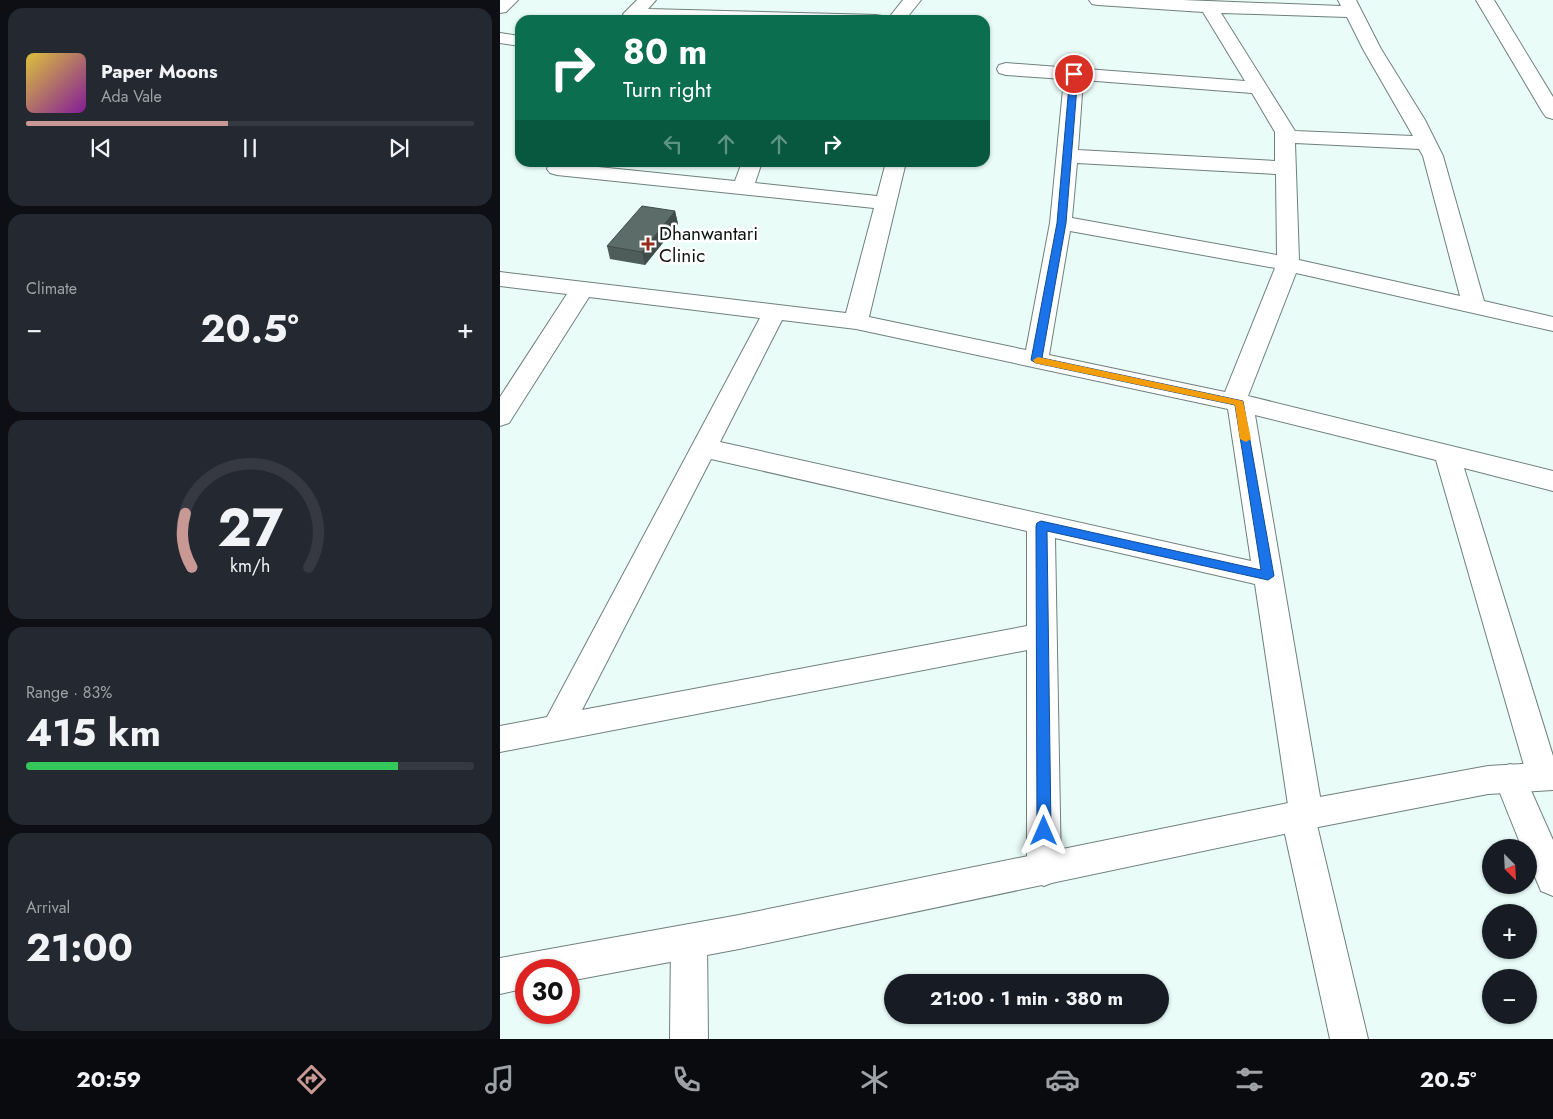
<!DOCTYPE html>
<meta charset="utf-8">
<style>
:root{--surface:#171b24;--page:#242831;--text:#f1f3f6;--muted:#9ea1a6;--line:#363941;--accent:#c89994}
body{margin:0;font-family:Jost,sans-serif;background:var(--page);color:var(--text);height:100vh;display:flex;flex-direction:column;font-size:19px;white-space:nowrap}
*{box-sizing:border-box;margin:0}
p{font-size:16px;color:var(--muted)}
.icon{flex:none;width:28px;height:28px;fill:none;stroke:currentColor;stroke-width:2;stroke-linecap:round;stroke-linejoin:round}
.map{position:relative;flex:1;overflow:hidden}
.side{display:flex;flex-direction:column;gap:8px;padding:8px;background:#0d0f14;width:500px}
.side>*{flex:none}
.hud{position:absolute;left:15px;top:15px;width:475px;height:152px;border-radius:15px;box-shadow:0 1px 4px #0004;background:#0b6e4f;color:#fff;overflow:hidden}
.needle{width:32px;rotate:156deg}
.tools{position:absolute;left:982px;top:839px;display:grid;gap:10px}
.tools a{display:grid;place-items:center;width:55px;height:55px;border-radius:50%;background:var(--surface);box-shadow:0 1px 4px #0004;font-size:25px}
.speed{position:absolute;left:15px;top:959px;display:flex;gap:10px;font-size:25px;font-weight:700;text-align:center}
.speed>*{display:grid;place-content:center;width:65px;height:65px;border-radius:50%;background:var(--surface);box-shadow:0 1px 4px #0004;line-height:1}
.speed .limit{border:8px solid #d22;background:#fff;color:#111}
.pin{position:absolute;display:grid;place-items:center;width:42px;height:42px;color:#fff;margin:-21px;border:2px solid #fff;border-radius:50%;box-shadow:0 1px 5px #0007}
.me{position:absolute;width:55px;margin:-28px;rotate:0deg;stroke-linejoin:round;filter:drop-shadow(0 0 4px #0008)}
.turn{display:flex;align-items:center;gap:18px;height:105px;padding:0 25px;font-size:22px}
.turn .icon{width:65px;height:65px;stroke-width:2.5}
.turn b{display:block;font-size:35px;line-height:42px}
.lanes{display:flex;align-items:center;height:48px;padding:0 25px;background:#0003;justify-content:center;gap:25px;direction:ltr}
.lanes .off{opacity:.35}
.big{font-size:38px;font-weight:700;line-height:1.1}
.side .tile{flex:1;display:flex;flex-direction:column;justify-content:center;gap:8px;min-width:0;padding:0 18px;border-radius:15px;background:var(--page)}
.side .dial{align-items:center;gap:0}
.dial svg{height:130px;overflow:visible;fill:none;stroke:var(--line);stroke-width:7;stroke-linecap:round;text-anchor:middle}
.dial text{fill:var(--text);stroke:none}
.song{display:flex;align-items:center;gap:15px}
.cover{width:60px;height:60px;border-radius:8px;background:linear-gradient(135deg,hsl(50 70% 55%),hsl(290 70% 35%))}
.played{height:5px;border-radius:2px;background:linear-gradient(90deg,var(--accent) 45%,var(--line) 45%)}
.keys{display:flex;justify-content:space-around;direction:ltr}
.heat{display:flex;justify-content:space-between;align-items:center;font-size:28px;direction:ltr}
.charge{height:8px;border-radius:4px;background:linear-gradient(90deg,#34c759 83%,var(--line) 0)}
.trip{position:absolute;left:384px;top:974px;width:285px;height:50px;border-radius:25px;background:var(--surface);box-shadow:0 1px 4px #0004;font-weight:700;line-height:50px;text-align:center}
.dock{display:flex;height:80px;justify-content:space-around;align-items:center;background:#090b0e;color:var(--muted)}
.dock .icon{width:35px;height:35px}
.dock .selected{color:var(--accent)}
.dock b{font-size:22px;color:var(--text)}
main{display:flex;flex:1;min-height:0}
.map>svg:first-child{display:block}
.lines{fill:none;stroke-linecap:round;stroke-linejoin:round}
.street-casing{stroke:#6f807c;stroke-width:2}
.secondary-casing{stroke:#6f807c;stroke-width:2}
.street{fill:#fff;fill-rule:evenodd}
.secondary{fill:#fff;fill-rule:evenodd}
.wall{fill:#4f5d5a}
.shaded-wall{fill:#404c4a}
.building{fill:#5c6c69;stroke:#404c4a}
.route{fill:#1a73e8;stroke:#114b97}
.slow{fill:#f59e0b}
.poi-dot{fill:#962c1c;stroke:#fff;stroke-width:2}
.labels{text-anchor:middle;stroke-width:5;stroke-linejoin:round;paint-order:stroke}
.poi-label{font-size:19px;fill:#0c1311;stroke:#fff;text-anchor:start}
</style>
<main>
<section class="side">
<div class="tile">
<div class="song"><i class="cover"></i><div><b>Paper Moons</b><p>Ada Vale</p></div></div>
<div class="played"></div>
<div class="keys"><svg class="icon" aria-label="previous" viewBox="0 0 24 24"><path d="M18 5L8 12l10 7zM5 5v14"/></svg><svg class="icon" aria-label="pause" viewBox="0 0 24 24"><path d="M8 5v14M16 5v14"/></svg><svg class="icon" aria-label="next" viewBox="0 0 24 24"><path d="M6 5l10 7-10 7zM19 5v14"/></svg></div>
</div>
<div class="tile"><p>Climate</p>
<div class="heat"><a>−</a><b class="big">20.5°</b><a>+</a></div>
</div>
<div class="tile dial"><svg viewBox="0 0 100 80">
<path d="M14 69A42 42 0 1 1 86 69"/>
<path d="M14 69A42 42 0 0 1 10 36" stroke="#c89994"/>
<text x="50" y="56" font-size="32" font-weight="700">27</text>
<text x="50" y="72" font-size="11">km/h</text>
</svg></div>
<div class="tile"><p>Range · 83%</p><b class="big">415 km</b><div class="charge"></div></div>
<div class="tile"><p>Arrival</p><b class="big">21:00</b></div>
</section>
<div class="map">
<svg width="1053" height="1039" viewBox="0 0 1053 1039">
<rect width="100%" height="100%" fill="#e9fcf8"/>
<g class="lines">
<g class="street-casing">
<path id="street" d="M0 0H18L6 12 0 13Z
M137 0H156L148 9 376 15 382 16 385 20H159L126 18 123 14Z
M403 0H421L405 20H387Z
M589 0H682L841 6 838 0H856L881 49 925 120 943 156 984 301 1053 317V331L796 273 748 396 1053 471V491L964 468 1053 756V786L1043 790 1032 786 1027 776 936 460 755 415 823 814 817 825 868 1039H830L781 816 788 805 755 584 555 538 561 870 556 881 544 886 532 881 527 870V650L0 752V726L47 717 260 318 89 297 9 423 0 426V397L67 294 0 286V272L346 313 374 208 57 175 50 173 47 169 49 162H70L69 164 235 181 242 162H262L255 183 377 196 386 162H406L369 317 526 350 550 223 564 79 506 75 499 73 497 69 499 65 506 63 745 81 703 12 598 5 592 4ZM721 13 847 17 863 49 913 136 795 131ZM583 80 752 93 775 132V161L578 150ZM795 143 919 149 923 156 960 296 799 260ZM577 163 776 174 777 255 572 218ZM570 231 775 268 725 392 549 355ZM282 320 356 329 728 409 751 561 220 442ZM211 459 527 531V626L82 710Z
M976 0H994L1053 97V119L1046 117 1043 113Z
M0 33 20 36V46L0 43Z
M1010 764 1021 768 1053 840V896L1041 891 1029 863V848H1022L994 778 999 768Z
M189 924 202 929 207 941 208 1039H170L171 941 176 929Z"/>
</g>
<g class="secondary-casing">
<path id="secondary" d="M1053 762V790L988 794 798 831 239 949 69 981V970H26V988L0 994V958L239 915 798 801 988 766Z"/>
</g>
<use href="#street" class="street"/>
<use href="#secondary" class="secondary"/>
</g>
<path class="wall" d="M175 211 178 224 145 265 110 259 107 246Z"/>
<path class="shaded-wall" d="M175 211 178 224 145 265 142 252Z"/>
<path class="building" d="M142 206 175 211 142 252 107 246Z"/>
<path class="route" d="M574 72 578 74 566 223 542 358 743 401 774 576 768 580 547 531 551 831 549 835 544 837 539 835 537 831 536 526 537 523 541 521 761 570 735 405 536 363 531 360 557 223 570 74Z"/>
<path class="slow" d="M538 357 743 401 751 439 746 442 740 439 735 405 535 363 533 360Z"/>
<path class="poi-dot" d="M145.5 236.5h5v5h5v5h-5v5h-5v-5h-5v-5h5z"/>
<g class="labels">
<g class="poi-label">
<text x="159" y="240">Dhanwantari<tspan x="159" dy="22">Clinic</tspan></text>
</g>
</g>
</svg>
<div class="tools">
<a><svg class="needle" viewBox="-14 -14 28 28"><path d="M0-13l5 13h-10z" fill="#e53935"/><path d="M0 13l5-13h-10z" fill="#9ea1a6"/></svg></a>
<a>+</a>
<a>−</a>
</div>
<div class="speed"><div class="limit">30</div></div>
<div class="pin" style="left:574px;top:74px;background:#d93025"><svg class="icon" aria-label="arrive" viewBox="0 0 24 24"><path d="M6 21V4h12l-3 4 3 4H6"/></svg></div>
<svg class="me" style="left:544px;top:831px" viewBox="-20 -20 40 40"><path d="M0-17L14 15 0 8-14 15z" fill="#1a73e8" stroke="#fff" stroke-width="4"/></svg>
<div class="trip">21:00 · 1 min · 380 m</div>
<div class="hud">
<div class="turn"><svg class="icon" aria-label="right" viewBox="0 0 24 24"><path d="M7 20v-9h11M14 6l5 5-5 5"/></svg><div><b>80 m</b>Turn right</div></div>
<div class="lanes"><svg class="icon off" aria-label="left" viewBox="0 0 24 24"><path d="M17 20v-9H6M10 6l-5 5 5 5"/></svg><svg class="icon off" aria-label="ahead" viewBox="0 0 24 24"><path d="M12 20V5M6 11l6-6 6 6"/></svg><svg class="icon off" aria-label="ahead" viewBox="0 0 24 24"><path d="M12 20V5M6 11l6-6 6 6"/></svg><svg class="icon" aria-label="right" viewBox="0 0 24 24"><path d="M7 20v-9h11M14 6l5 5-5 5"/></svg></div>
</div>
</div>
</main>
<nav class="dock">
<b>20:59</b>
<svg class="icon selected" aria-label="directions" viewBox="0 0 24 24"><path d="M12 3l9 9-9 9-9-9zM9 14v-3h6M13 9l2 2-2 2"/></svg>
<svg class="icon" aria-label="music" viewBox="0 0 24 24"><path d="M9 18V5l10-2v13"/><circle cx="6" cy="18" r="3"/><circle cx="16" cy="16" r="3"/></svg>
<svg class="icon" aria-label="phone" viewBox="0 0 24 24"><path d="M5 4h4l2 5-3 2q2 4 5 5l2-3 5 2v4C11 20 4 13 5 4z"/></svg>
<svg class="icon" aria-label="climate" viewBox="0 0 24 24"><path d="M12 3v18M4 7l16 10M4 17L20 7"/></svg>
<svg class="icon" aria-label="car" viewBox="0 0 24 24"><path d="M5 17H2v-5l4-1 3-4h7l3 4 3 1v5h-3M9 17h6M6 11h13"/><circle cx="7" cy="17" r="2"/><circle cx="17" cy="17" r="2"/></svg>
<svg class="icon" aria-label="filters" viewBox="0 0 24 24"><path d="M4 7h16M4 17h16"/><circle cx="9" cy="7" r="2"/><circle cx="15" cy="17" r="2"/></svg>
<b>20.5°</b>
</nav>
